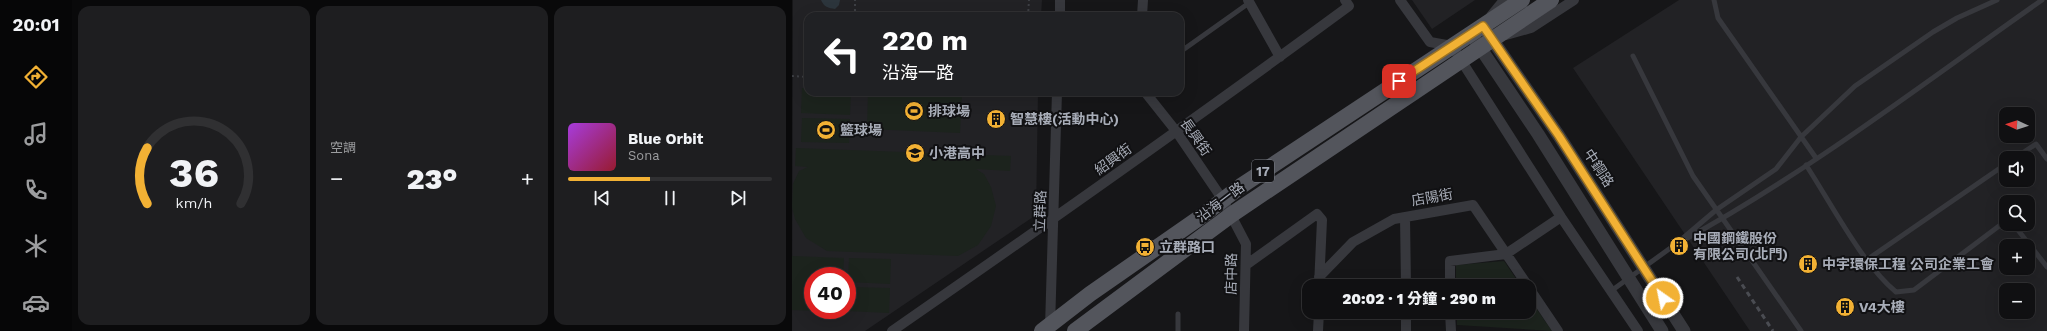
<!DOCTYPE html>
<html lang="zh-TW">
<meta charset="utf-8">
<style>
:root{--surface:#101012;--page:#1e1e20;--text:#f1f3f6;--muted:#9c9d9f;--line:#303032;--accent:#f2b134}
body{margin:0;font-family:"Work Sans","Noto Sans TC",sans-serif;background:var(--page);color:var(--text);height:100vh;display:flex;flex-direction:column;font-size:15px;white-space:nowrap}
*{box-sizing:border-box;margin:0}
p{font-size:13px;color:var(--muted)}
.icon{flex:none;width:22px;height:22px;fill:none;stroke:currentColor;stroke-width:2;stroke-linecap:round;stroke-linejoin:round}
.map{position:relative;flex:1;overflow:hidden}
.side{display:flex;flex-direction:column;gap:6px;padding:6px;background:#09090a;width:720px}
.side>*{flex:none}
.banner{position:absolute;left:12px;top:12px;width:380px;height:84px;border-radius:12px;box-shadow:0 4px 16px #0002,0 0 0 1px var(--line);background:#202124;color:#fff;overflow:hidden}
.needle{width:26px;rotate:273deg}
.tools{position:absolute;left:1207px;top:107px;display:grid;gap:8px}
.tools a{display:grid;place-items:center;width:36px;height:36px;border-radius:8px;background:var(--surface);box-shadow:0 4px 16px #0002,0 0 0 1px var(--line);font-size:20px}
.speed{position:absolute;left:12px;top:267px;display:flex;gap:8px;font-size:20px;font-weight:700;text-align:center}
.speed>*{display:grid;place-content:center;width:52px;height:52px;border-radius:50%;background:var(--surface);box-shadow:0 4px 16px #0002,0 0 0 1px var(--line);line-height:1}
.speed .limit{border:6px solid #d22;background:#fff;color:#111}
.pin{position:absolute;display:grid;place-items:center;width:34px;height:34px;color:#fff;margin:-17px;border-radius:8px;box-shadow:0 2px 6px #0006}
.me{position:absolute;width:44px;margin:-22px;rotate:327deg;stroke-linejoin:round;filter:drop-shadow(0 0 3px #0008)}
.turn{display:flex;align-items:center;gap:14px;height:84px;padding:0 12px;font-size:18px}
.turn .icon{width:52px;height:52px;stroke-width:2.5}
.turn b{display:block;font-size:28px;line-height:34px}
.big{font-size:30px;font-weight:800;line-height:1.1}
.side .widget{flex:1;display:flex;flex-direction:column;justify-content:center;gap:6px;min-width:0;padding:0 14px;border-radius:12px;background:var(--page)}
.side .dial{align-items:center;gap:0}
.dial svg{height:104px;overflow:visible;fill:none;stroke:var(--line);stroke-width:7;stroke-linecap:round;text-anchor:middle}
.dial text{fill:var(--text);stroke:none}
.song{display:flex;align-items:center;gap:12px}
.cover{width:48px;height:48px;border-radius:6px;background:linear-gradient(135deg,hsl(280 70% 55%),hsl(350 70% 35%))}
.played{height:4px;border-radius:2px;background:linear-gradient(90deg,var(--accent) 40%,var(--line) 40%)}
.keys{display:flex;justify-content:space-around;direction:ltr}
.heat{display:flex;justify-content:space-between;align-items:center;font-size:22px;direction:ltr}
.side .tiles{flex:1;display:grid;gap:6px;grid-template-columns:repeat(3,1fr)}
.trip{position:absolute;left:510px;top:279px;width:234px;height:40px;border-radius:12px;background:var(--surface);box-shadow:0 4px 16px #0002,0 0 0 1px var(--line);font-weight:800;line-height:40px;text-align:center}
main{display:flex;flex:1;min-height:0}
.dock{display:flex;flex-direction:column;width:72px;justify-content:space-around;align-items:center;background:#060607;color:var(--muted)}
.dock .icon{width:28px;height:28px}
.dock .on{color:var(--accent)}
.dock b{font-size:18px;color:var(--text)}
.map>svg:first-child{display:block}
.built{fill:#222225;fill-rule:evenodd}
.green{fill:#1c231d}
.water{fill:#2c353c}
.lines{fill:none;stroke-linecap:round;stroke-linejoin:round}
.path{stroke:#3d3f44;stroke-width:2;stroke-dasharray:2 3;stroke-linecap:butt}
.service{stroke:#37383d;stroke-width:5}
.minor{stroke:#37383d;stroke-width:10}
.tertiary{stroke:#37383d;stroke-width:13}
.primary{stroke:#53555c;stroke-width:16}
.rail{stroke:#4a4c52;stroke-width:3;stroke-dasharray:5 4;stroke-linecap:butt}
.route-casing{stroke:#9d7322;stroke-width:10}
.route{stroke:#f2b134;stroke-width:7}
.labels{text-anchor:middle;stroke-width:4;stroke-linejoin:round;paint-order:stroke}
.shield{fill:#111113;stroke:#7b7e86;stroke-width:1}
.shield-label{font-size:13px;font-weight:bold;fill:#a8adb8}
.poi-label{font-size:14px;font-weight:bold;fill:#a8adb8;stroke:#111113;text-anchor:start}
.street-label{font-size:14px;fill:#a8adb8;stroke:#111113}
</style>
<main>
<nav class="dock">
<b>20:01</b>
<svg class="icon on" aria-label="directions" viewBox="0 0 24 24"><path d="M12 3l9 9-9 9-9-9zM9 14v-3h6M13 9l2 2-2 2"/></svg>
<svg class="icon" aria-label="music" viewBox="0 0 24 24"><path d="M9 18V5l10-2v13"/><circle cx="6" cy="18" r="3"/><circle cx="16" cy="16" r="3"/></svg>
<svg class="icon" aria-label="phone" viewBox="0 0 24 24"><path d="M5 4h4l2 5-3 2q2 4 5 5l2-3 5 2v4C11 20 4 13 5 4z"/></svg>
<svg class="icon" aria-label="climate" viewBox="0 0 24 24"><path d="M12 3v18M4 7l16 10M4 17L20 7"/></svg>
<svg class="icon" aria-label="car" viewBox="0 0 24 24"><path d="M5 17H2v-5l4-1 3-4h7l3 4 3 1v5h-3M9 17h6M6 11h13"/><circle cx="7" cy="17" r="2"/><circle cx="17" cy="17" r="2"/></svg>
</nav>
<section class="side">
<div class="tiles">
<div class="widget dial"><svg viewBox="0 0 100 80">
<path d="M14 69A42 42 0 1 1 86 69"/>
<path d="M14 69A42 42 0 0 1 14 26" stroke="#f2b134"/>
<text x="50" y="56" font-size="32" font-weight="700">36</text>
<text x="50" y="72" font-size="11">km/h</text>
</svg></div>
<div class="widget"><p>空調</p>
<div class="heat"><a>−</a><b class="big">23°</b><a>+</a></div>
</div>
<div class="widget">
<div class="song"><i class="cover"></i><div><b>Blue Orbit</b><p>Sona</p></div></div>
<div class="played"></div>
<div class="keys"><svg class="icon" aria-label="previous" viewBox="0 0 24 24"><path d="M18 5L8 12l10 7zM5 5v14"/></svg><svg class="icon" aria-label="pause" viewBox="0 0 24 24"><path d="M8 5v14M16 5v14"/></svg><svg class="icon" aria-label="next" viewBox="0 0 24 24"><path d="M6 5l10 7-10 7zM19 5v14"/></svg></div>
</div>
</div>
</section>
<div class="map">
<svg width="1255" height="331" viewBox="0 0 1255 331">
<rect width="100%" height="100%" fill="#161618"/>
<path class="built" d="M1 0H250L249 16H16V92H246L244 215 73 331H0ZM21 276H55V310H21Z
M620 0H683L640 29Z
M887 0H1255V331H958L781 68ZM1214 114H1236V136H1214ZM1214 158H1236V180H1214ZM1214 202H1236V224H1214ZM1214 246H1236V268H1214ZM1214 290H1236V312H1214Z"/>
<path class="green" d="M10 88 16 89V92H59L58 115 9 113Z
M76 92H170L168 133 75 129Z
M10 118 58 119 57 143 9 142Z
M4 148 219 156 218 171 184 169 192 174 199 187 204 206 199 226 186 245 166 256 35 251 14 238 3 219 0 207 1 184 7 171 16 167 3 166Z
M0 256 52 258 51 276H21V310H50V312L0 310Z
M57 258 99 259 98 284 56 282Z
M712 261 729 286H664V265Z
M56 287 98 288 97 313 55 311Z
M737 298 760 331 665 325V312H737Z"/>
<path class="water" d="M29 0H48L47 5 43 9C36 8 32 7 29 0Z"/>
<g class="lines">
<path class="path" d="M63 16V0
M236 16 237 0
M0 76 16 77"/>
<path class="service" d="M922 0 926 18 1024 158
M388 52 457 3
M841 56 901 176 1009 331
M1223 158 1244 144 1255 159
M1014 165C1039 203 1070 264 1104 292L1122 290 1211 223 1214 224
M1215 224 1222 225 1255 267
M892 240C1018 171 1133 82 1250 0
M1076 259 1214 164
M819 291 884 244 924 210 984 169 1009 137 1063 86 1141 32 1165 18 1205 0
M386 331V314"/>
<path class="minor" d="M456 0 488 57
M608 0 638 42 660 46 769 217 846 331
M268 16V0
M350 16 351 0
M699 16 712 0
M714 35 739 28 782 0
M353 92 384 131 431 200 454 244 452 331
M613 217 614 286
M454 265 525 214 530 220 527 286
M527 277 561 242 602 219 681 205 736 286
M658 286V261L714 254 769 217
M737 288 766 331
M614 312V331
M658 312 659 331
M258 327 265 92
M100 331C253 225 406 117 557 6L553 0
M526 331 527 312"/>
<path class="tertiary" d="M695 32 767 136 892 331
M683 40 746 134 870 331"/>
<path class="primary" d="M250 331 298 294 410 216 449 186 730 0
M283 331 439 215 759 0"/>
<path class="rail" d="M945 277 981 331"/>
</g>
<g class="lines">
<g class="route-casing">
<path id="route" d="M607 81 691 26 767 136 871 298"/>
</g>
<use href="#route" class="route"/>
</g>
<defs>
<g id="stadium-disc" transform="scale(1)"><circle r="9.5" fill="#f2b134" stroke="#111113"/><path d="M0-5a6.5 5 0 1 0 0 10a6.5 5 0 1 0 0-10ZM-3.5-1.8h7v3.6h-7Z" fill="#111"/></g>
<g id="building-disc" transform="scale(1)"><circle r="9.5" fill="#f2b134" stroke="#111113"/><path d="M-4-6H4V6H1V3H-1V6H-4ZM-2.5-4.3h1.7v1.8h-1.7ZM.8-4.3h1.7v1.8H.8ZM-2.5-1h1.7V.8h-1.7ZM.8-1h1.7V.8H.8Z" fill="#111"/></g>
<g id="school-disc" transform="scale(1)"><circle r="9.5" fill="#f2b134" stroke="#111113"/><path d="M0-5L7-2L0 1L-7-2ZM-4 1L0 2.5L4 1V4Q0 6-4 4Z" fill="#111"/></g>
<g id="bus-disc" transform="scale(1)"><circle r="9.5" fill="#f2b134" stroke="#111113"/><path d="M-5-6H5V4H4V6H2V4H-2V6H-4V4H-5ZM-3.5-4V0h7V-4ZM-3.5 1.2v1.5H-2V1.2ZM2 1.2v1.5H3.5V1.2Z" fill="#111"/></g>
</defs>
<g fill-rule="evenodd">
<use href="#stadium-disc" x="122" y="111"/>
<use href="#building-disc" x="204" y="119"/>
<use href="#stadium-disc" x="34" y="130"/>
<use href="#school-disc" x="123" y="153"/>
<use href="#building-disc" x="887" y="246"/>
<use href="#bus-disc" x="353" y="247"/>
<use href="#building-disc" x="1016" y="264"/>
<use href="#building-disc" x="1053" y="307"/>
</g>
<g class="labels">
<rect class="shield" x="460" y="160" width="22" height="22" rx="3"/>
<g class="shield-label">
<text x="471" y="176">17</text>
</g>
<g class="poi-label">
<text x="136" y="116">排球場</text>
<text x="218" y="124">智慧樓(活動中心)</text>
<text x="48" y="135">籃球場</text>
<text x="137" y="158">小港高中</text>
<text x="901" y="243">中國鋼鐵股份<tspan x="901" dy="16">有限公司(北門)</tspan></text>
<text x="367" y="252">立群路口</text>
<text x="1030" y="269">中宇環保工程 公司企業工會</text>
<text x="1067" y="312">V4大樓</text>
</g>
<g class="street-label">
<text transform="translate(404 137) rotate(55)" y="5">長興街</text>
<text transform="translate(321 159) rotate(-36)" y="5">紹興街</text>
<text transform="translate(807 168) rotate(57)" y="5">中鋼路</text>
<text transform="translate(640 197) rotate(-10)" y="5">店陽街</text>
<text transform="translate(428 202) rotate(-37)" y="5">沿海一路</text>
<text transform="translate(248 211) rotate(-88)" y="5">立群路</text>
<text transform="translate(439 274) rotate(-89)" y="5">店中路</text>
</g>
</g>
</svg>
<div class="tools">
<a><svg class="needle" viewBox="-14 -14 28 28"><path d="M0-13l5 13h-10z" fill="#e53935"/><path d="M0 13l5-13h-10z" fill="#9c9d9f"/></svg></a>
<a><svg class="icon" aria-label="sound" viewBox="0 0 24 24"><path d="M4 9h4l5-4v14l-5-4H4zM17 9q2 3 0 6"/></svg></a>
<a><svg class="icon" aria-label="search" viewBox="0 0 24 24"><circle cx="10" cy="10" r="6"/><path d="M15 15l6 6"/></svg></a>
<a>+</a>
<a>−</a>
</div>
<div class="speed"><div class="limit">40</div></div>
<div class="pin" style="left:607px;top:81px;background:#d93025"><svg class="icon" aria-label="arrive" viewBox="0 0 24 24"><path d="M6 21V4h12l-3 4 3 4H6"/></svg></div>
<svg class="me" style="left:871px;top:298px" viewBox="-20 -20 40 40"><circle r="17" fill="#f2b134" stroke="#fff" stroke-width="3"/><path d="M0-11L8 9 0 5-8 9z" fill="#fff"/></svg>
<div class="trip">20:02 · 1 分鐘 · 290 m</div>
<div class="banner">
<div class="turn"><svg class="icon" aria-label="left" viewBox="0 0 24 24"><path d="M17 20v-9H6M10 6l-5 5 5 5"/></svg><div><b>220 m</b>沿海一路</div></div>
</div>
</div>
</main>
